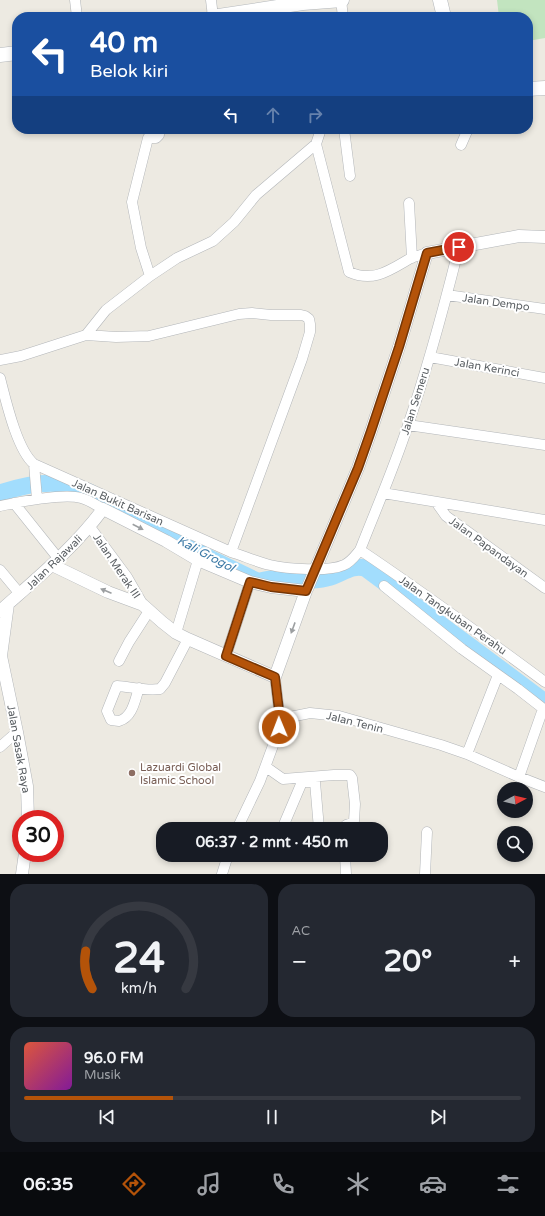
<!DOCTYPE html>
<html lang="id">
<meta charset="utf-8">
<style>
:root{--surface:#171b24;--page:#242831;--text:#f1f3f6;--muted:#9ea1a6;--line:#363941;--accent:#b45309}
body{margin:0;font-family:"Varela Round",sans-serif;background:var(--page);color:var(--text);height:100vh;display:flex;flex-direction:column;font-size:15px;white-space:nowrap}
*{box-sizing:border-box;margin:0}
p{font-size:13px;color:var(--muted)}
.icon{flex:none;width:22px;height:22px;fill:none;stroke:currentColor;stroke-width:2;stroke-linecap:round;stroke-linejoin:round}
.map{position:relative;height:874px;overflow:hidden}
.side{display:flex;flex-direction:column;gap:10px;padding:10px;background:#0d0f14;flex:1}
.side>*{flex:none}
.top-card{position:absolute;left:12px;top:12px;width:521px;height:122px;border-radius:16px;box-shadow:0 2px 6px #0003;background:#1a4fa0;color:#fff;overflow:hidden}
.needle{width:26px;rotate:83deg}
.fabs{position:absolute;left:497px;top:782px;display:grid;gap:8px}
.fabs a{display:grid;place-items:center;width:36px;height:36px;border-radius:50%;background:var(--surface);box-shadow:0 2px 6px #0003;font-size:20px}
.speed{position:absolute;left:12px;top:810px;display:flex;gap:8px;font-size:20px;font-weight:700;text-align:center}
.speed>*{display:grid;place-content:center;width:52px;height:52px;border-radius:50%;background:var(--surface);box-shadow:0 2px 6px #0003;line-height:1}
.speed .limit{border:6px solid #d22;background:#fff;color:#111}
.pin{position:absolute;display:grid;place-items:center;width:34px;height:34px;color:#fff;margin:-17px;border:2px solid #fff;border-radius:50%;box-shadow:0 1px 4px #0007}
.me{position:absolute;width:44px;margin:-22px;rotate:359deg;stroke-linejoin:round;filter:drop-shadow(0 0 3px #0008)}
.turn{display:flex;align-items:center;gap:14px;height:84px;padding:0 12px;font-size:18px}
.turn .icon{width:52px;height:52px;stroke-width:2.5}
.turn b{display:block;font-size:28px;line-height:34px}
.lanes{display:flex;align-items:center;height:38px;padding:0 12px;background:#0003;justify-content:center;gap:20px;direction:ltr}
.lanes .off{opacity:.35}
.big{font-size:30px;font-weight:700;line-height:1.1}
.side .card{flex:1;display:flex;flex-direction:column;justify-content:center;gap:6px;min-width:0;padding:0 14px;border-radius:16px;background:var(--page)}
.side .dial{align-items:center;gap:0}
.dial svg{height:104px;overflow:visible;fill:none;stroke:var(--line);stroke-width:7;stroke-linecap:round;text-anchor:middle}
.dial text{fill:var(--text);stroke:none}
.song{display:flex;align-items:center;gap:12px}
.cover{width:48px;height:48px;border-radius:6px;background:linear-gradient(135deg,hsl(10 70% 55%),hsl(290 70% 35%))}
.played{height:4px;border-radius:2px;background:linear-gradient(90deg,var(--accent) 30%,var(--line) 30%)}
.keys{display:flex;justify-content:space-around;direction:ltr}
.heat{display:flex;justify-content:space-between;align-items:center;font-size:22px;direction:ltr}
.side .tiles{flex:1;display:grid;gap:10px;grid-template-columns:1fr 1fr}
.card:last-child{grid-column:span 2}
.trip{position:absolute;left:156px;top:822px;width:232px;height:40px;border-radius:16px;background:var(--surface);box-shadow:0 2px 6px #0003;font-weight:700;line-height:40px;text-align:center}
.tab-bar{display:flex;height:64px;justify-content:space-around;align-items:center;background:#090b0e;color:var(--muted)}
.tab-bar .icon{width:28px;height:28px}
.tab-bar .active{color:var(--accent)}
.tab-bar b{font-size:18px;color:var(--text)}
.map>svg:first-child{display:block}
.green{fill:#c2e4bf}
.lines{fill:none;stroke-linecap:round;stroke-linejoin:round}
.river{stroke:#a2ddfd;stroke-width:17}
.minor-casing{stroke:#b3b6b9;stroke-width:11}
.tertiary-casing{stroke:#b3b6b9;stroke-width:13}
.secondary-casing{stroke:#b4b8bc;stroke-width:15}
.minor{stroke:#fff;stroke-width:10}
.tertiary{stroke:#fff;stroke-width:12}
.secondary{stroke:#fff;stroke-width:14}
.oneway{fill:#9c9fa1}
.route-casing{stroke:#753606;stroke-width:10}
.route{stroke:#b45309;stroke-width:7}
.education-dot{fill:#8d6e63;stroke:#fff;stroke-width:1.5}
.labels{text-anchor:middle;stroke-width:4;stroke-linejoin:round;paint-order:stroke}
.street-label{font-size:11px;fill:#5a5f63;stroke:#fff}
.education-label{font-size:11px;fill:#785e54;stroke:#fff;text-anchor:start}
.water-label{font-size:12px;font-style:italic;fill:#3d7aa6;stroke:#fff}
</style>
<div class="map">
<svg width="545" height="874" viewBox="0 0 545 874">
<rect width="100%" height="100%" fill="#edeae2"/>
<path class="green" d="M497 0H545V38L528 41V17H499Z"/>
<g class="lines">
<path class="river" d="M0 493C21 486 46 480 68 485 75 486 82 490 89 492L209 558 257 581C262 581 267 579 272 579 278 578 284 580 290 580 303 581 315 581 327 578 341 575 351 564 365 568L545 702"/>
<g class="minor-casing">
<path id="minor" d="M75 0 77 17
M211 0 213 17
M341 0 343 17
M321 129 316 144 349 272C374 283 390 270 411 258 416 256 422 255 427 253
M344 129 350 176
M461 145 468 129
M409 203 412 258
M150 276 141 248 132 202 148 138H156L159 135V129
M447 295 545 309
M86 335 116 337 149 336 239 314 252 313 271 315H301L305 316 309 319 310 324V332L302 359 231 552
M430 357 545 378
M0 360 21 356 86 335 106 310 150 276 177 258 213 241 234 222 256 195 316 144
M0 378C6 401 17 450 34 464L231 552C244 556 257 562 270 565 287 569 329 572 344 565 351 562 355 556 360 550 376 509 394 468 408 425 428 367 444 307 459 247
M408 425 545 445
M34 464 37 499
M383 493 545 520
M436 502 446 516 545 588
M14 503 58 558
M0 506C18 502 64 493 81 498 89 500 96 505 103 509
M90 527 127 577 143 605
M360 550C423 592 484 637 545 682
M0 570 20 594
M384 586 462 649 518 689 545 710
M176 633 198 560
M226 656 250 582
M119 661 129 642 149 611
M139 688C135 699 133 717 119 721L111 720 107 711 117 686C131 687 146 691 160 689L165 683 188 639
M280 719 310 713 339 716 441 745 467 754 519 777 545 787
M0 747 17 732
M467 754 498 675
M266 767 283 779 334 775H350L352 778 355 804 354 821 352 823 346 825 345 829
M519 777 543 709
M237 829 260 781 278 732 280 719 275 677
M282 829 302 782H315L319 829
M251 855 258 856 265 855
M345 855 346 874
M222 874 228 855
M425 874 427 832"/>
</g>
<g class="tertiary-casing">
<path id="tertiary" d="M307 589 358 468 371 431 399 347 427 253 519 236 545 237
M8 604 1 656 17 732 27 786 28 819
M0 611C36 579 74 548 103 509L166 541 198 560 250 582 271 587 306 591 275 677 188 639 176 633 162 622 143 605 108 592 52 565
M22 874 25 853"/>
</g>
<g class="secondary-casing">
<path id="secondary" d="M440 0 444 17
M212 17 303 3 342 0
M0 55 17 53
M528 89 545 88"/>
</g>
<use href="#minor" class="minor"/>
<use href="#tertiary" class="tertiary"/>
<use href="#secondary" class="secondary"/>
</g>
<defs><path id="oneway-solid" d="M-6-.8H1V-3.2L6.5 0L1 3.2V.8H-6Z"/></defs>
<g class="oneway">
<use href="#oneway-solid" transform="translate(138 527) rotate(27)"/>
<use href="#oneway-solid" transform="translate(106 591) rotate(-157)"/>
<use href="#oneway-solid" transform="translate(293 628) rotate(110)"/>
</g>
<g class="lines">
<g class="route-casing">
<path id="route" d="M279 727 280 719 275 677 226 656 248 588 250 582 271 587 306 591 358 468 371 431 399 347 427 253 459 247"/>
</g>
<use href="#route" class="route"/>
</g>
<circle class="education-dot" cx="132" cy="773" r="4"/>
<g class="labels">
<g class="street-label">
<text transform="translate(496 302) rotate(8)" y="4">Jalan Dempo</text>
<text transform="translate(487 367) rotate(10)" y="4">Jalan Kerinci</text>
<text transform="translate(415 401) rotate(-72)" y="4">Jalan Semeru</text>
<text transform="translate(118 502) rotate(24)" y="4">Jalan Bukit Barisan</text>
<text transform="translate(489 547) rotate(36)" y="4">Jalan Papandayan</text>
<text transform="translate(54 562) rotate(-44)" y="4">Jalan Rajawali</text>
<text transform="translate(117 566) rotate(56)" y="4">Jalan Merak III</text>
<text transform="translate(453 615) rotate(35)" y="4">Jalan Tangkuban Perahu</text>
<text transform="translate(355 722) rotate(14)" y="4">Jalan Tenin</text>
<text transform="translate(19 749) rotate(80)" y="4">Jalan Sasak Raya</text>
</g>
<g class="education-label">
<text x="140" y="771">Lazuardi Global<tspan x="140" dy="13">Islamic School</tspan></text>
</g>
<g class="water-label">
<text transform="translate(206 554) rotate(28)" y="4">Kali Grogol</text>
</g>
</g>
</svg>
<div class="fabs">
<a><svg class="needle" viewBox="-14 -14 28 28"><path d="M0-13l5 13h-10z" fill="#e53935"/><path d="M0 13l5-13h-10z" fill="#9ea1a6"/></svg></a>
<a><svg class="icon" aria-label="search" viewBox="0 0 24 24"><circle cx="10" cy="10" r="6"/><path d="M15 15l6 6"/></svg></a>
</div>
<div class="speed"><div class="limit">30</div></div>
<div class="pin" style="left:459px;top:247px;background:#d93025"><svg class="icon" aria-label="arrive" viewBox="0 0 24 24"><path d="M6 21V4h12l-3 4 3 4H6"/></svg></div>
<svg class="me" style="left:279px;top:727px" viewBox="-20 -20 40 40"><circle r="17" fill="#b45309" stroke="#fff" stroke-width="3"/><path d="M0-11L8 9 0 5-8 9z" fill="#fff"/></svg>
<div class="trip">06:37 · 2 mnt · 450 m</div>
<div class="top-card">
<div class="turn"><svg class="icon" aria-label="left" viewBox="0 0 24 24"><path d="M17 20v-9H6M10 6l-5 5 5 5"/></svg><div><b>40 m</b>Belok kiri</div></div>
<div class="lanes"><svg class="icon" aria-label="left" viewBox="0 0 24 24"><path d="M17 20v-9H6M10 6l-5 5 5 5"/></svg><svg class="icon off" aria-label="ahead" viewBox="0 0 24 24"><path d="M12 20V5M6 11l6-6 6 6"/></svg><svg class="icon off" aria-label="right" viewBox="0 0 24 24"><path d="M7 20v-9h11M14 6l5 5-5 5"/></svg></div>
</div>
</div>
<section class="side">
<div class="tiles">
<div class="card dial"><svg viewBox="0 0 100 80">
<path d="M14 69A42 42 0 1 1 86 69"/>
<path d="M14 69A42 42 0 0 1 9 40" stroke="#b45309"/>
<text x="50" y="56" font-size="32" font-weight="700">24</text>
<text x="50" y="72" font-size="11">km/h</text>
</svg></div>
<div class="card"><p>AC</p>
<div class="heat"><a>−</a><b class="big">20°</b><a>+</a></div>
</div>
<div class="card">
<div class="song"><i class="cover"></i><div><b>96.0 FM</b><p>Musik</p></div></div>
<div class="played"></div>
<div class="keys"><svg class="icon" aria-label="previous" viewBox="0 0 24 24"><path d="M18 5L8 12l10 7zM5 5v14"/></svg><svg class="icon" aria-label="pause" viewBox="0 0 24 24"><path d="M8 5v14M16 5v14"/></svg><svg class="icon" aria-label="next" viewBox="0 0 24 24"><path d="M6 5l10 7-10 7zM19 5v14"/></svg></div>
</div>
</div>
</section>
<nav class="tab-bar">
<b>06:35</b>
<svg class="icon active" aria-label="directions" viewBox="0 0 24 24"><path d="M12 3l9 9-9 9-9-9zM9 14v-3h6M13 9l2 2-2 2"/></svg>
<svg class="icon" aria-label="music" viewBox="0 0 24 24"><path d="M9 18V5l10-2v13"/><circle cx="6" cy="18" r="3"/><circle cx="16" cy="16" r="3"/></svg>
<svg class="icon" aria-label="phone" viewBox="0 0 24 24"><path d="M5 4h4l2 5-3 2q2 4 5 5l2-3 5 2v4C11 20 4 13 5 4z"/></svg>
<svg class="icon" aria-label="climate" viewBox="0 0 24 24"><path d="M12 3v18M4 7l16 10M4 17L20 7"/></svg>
<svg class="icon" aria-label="car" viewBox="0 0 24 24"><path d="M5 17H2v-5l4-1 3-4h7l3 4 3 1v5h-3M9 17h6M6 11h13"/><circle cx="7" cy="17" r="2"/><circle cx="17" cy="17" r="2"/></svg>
<svg class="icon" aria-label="filters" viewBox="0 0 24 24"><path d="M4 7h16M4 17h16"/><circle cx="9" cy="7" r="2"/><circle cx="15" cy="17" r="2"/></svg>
</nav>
